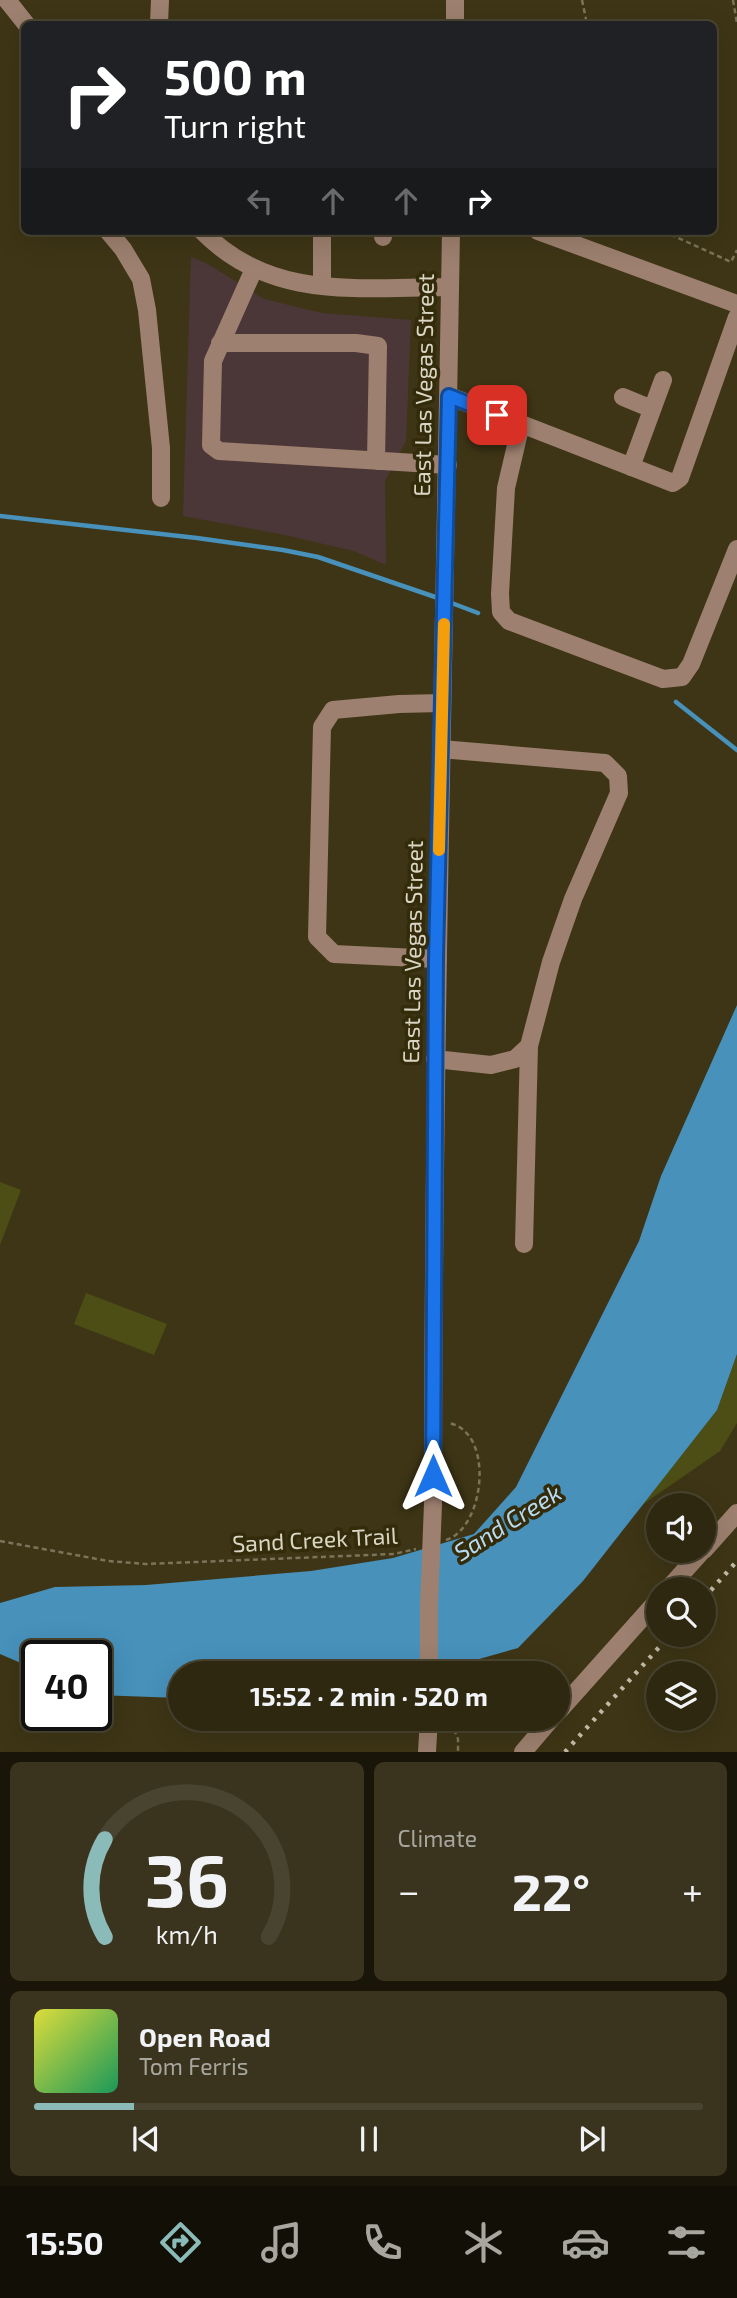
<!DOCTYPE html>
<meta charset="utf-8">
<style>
:root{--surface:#2e2810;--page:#3a341e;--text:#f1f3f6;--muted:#a7a69f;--line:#494430;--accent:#8bbbb9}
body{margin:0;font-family:"Exo 2",sans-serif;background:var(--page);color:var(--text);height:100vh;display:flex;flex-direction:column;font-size:26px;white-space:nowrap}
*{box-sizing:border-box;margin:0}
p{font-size:23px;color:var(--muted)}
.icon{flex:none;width:38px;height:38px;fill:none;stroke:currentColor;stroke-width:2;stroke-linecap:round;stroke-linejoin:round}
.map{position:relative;height:1752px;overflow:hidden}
.drawer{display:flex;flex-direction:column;gap:10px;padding:10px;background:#191609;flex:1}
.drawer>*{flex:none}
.hud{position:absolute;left:21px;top:21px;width:696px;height:214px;border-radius:10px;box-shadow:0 7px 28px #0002,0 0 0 2px var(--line);background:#202124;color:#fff;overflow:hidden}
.fabs{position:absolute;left:646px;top:1493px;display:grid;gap:14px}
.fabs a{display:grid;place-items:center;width:70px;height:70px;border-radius:50%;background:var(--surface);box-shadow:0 7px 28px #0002,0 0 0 2px var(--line);font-size:35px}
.speed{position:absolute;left:21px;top:1640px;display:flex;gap:14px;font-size:35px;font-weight:700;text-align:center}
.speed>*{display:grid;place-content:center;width:91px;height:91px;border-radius:50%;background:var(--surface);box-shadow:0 7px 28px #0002,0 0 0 2px var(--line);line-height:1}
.speed .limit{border:4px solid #111;border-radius:10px;background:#fff;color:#111}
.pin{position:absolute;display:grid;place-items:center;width:60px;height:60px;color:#fff;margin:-30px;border-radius:14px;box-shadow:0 4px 10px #0006}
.me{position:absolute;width:77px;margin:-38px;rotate:0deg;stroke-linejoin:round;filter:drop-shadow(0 0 5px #0008)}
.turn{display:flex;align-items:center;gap:24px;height:147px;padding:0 28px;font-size:32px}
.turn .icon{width:91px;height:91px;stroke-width:2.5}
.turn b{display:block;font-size:49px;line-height:60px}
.lanes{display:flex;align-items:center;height:66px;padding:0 28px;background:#0003;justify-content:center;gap:35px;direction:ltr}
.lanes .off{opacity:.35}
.big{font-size:52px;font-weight:700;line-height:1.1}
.drawer .tile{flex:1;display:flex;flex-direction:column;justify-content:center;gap:10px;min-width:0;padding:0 24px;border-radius:10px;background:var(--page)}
.drawer .dial{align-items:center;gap:0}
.dial svg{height:182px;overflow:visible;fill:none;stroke:var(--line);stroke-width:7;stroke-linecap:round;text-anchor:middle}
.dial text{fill:var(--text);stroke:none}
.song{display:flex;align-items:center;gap:21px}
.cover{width:84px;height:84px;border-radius:10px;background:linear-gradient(135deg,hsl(60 70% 55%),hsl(150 70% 35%))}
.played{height:7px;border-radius:4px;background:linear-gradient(90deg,var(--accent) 15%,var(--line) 15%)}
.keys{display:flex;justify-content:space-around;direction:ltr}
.heat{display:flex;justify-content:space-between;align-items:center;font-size:38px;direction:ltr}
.drawer .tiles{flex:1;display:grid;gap:10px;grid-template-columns:1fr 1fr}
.tile:last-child{grid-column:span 2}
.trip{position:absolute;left:168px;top:1661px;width:402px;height:70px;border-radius:35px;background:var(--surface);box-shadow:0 7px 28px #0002,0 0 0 2px var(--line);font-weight:700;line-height:70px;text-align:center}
.tabs{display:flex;height:112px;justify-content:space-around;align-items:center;background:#121006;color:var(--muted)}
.tabs .icon{width:49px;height:49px}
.tabs .active{color:var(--accent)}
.tabs b{font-size:32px;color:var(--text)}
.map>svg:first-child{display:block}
.commercial{fill:#4c3738}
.green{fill:#4c4e16}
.water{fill:#4791bb}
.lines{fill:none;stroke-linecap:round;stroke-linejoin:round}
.stream{stroke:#4791bb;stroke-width:4.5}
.path{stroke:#7b745a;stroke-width:2.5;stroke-dasharray:5 3.5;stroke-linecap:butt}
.minor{stroke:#9d806f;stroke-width:18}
.rail{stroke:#bfbaa6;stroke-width:4.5;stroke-dasharray:3.5 7;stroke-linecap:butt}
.minor-bridge{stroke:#9d806f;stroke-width:18}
.route-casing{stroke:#114b97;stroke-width:18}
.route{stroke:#1a73e8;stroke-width:12}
.slow{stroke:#f59e0b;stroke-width:12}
.labels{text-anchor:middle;stroke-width:7;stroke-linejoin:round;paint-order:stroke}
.street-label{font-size:23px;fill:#dad6c4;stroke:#342b0b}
.water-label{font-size:24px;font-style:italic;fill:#b6dbf2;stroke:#342b0b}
</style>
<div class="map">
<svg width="737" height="1752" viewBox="0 0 737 1752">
<rect width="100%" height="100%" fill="#3e3516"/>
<path class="commercial" d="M191 257 206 263 264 299 322 313 411 320 406 441 385 481 386 565 354 551 285 535 183 516Z"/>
<path class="green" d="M0 1182 21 1190 0 1245Z
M86 1293 167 1324 154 1355 74 1324Z
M737 1354V1423L720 1451 642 1505 717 1410Z"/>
<path class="water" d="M737 1005V1354L717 1410 583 1581 518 1648 430 1673H180V1698L96 1695V1656H37V1670L0 1654V1603L55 1587 146 1585 311 1571 393 1558 474 1534 516 1487 639 1241 661 1176Z"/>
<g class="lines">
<path class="stream" d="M0 516 197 538 283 550 318 557 441 599
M449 602 478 613
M676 702 737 750"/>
<path class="path" d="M582 0 587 24
M733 0 737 23
M663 231 731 262 737 250
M446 1540C485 1528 495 1432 449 1423
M0 1541 108 1561 146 1564 394 1554 416 1549
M445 1727 455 1732 458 1739V1752"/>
<path class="minor" d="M7 0 26 24
M159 24 160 0
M455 24V0
M108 231 123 249 141 279 147 310 161 448V498
M202 231C272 302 359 287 450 287
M322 231V286
M383 231V237
M538 231 737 304
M254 269 213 361 211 445 219 451 448 465
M220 343H356L378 346 376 461
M449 396 673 483 680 478 737 317
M623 397 652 409
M521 424 506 488 500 594 501 612 509 621 663 679 682 677 691 664 737 549
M631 467 663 380
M437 959 334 954 317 937 322 727 333 710 399 704 442 703
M435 1059 491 1065 515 1059 529 1046 551 962 573 899 619 793 618 776 605 763 441 749
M524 1244 529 1046
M433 1504C433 1080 444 655 451 231
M704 1550 737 1513
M668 1589 703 1550
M558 1712 658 1600
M427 1752 429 1718
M523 1752 552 1718"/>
<path class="rail" d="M704 1598 737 1561
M565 1752 671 1634"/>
<path class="minor-bridge" d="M429 1673V1605L433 1504"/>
</g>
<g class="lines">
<g class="route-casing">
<path id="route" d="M433 1476 436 959 449 396 497 415"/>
</g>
<use href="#route" class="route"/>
<path class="slow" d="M439 850 444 624"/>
</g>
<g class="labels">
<g class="street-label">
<text transform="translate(424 385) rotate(-89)" y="8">East Las Vegas Street</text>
<text transform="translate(413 952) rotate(-89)" y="8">East Las Vegas Street</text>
<text transform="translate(315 1540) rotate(-3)" y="8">Sand Creek Trail</text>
</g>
<g class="water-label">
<text transform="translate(508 1523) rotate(-32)" y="8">Sand Creek</text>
</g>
</g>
</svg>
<div class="fabs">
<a><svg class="icon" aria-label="sound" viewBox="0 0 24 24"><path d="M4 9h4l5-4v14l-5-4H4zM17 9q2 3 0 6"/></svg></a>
<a><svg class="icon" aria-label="search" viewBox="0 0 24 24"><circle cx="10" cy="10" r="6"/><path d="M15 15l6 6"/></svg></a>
<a><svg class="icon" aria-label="layers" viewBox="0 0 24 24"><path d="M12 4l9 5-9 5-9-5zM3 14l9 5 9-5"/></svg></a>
</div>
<div class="speed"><div class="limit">40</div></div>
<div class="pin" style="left:497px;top:415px;background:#d93025"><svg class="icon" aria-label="arrive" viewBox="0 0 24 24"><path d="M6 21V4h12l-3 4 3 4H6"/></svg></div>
<svg class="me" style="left:433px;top:1476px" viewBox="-20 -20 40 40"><path d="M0-17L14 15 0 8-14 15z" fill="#1a73e8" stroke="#fff" stroke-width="4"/></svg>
<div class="trip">15:52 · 2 min · 520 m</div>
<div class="hud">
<div class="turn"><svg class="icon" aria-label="right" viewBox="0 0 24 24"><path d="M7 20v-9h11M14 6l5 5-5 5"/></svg><div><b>500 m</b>Turn right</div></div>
<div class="lanes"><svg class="icon off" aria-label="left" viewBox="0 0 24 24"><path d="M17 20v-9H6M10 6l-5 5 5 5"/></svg><svg class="icon off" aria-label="ahead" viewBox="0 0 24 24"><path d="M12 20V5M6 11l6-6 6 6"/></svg><svg class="icon off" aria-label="ahead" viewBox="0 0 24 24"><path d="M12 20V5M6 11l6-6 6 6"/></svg><svg class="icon" aria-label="right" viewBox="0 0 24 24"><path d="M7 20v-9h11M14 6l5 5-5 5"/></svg></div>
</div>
</div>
<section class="drawer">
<div class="tiles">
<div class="tile dial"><svg viewBox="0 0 100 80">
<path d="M14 69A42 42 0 1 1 86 69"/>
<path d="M14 69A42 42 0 0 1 14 26" stroke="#8bbbb9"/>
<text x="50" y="56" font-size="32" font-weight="700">36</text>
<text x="50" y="72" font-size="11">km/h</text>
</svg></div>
<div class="tile"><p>Climate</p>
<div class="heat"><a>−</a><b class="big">22°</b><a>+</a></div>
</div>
<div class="tile">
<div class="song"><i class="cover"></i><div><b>Open Road</b><p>Tom Ferris</p></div></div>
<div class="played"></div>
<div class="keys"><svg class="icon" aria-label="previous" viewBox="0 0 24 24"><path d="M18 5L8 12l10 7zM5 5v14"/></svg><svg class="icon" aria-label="pause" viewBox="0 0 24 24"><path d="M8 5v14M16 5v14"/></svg><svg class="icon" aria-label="next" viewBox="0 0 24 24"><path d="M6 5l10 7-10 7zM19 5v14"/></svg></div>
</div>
</div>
</section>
<nav class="tabs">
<b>15:50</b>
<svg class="icon active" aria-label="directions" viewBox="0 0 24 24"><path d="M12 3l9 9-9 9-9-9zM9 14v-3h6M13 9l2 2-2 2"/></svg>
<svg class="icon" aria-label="music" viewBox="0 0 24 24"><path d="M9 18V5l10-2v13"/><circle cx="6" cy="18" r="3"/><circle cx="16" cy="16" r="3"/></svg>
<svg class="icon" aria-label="phone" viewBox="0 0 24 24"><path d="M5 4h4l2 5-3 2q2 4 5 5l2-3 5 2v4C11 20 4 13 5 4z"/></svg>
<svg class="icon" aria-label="climate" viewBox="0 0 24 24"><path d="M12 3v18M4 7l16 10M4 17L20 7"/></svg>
<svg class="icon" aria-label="car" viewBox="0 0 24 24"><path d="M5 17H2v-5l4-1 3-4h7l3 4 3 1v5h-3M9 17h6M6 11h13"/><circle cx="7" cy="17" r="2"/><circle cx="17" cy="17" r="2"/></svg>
<svg class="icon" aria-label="filters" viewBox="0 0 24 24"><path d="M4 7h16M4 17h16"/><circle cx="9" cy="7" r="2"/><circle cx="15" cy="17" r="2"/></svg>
</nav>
